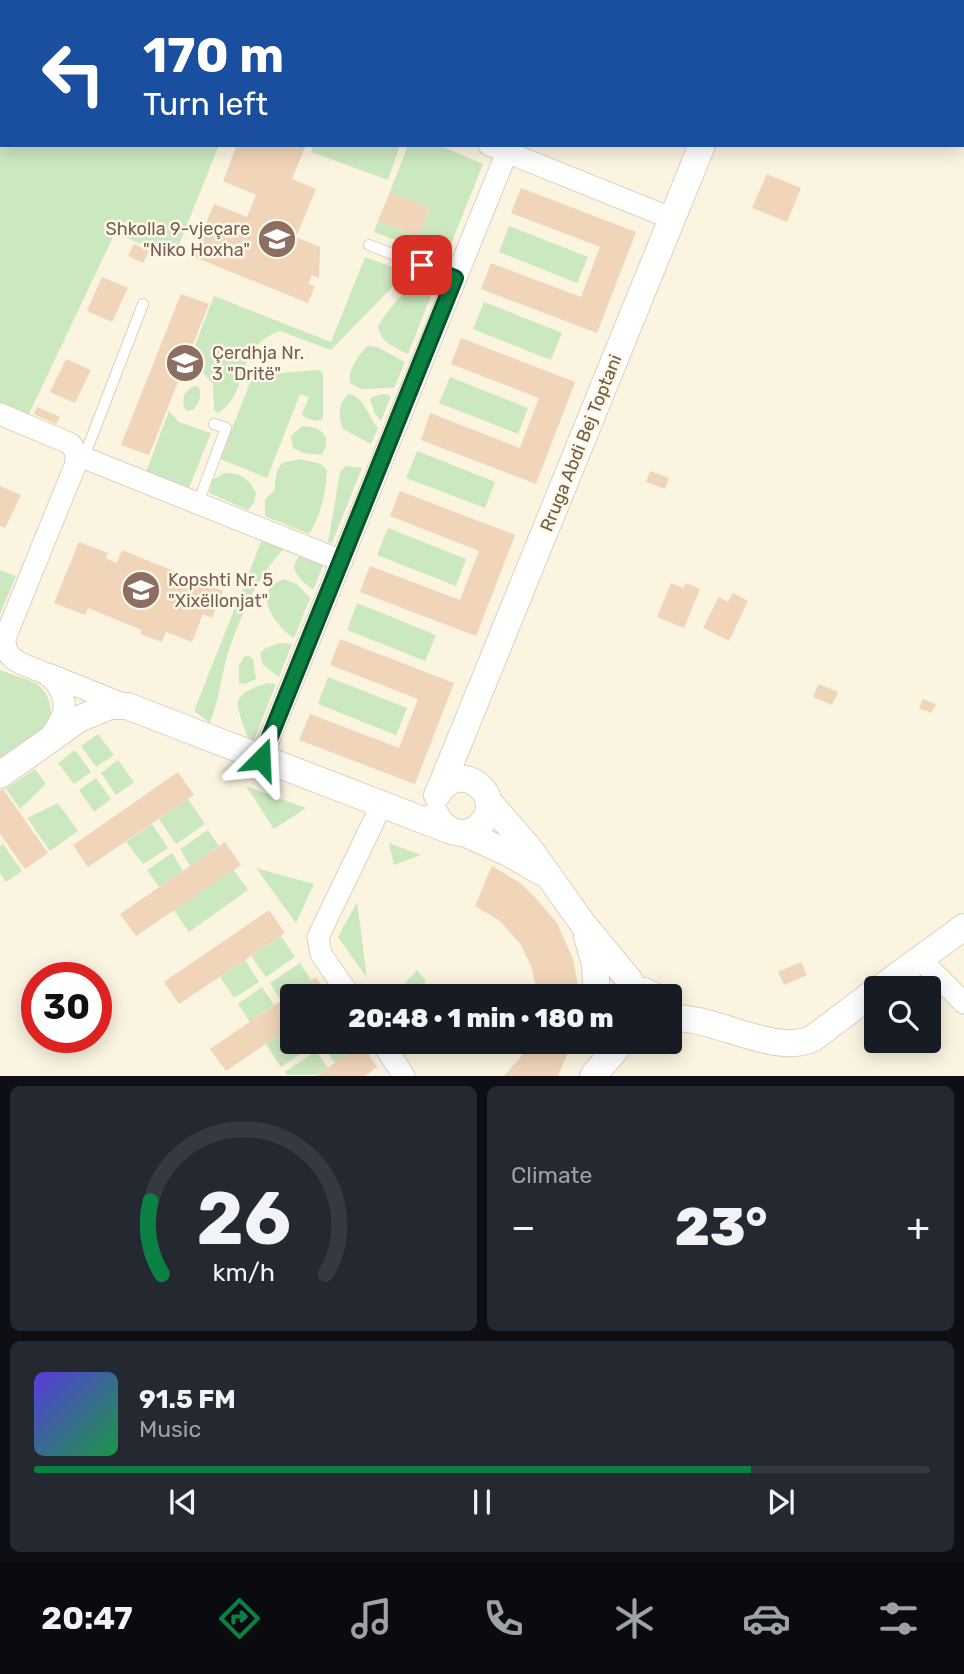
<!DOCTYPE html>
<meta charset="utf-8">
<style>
:root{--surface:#171b24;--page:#242831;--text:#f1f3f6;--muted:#9ea1a6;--line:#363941;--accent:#0b8043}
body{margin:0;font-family:Rubik,sans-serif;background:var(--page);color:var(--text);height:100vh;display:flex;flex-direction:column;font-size:26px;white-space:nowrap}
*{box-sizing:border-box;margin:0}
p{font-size:23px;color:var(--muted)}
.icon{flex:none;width:38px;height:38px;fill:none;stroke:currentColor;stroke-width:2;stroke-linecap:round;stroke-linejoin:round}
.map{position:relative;height:1076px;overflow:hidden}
.side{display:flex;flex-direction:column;gap:10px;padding:10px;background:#0d0f14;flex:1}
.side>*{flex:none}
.guide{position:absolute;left:0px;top:0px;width:964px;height:147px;box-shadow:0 4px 18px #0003;background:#1a4fa0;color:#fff;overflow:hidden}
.buttons{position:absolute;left:864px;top:976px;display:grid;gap:14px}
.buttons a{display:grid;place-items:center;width:77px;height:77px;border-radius:7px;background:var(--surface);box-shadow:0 4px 18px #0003;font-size:35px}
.speed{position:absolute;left:21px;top:962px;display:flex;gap:14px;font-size:35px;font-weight:700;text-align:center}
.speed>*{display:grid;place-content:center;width:91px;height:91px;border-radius:50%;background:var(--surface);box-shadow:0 4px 18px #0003;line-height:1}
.speed .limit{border:10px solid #d22;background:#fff;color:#111}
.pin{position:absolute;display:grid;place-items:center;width:60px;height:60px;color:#fff;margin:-30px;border-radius:14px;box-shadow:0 4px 10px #0006}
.me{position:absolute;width:77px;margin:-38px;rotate:21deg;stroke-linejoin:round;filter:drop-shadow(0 0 5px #0008)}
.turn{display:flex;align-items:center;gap:24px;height:147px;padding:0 28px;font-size:32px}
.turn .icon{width:91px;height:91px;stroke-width:2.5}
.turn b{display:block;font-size:49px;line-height:60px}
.big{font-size:52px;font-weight:800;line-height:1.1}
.side .widget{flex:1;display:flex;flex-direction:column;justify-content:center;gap:10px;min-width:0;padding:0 24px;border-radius:10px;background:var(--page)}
.side .dial{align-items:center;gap:0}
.dial svg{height:182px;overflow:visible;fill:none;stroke:var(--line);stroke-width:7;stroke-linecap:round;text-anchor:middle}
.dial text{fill:var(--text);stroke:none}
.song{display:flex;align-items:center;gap:21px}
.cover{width:84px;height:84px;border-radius:10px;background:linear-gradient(135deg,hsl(250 70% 55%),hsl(140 70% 35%))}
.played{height:7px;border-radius:4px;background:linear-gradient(90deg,var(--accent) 80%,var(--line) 80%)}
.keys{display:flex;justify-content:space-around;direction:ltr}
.heat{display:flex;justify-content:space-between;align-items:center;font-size:38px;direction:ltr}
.side .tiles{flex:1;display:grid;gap:10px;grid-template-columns:1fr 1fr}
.widget:last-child{grid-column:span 2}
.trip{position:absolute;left:280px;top:984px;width:402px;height:70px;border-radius:7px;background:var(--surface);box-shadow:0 4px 18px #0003;font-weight:800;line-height:70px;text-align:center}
.menu{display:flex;height:112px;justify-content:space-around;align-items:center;background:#090b0e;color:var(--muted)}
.menu .icon{width:49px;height:49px}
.menu .active{color:var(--accent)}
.menu b{font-size:32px;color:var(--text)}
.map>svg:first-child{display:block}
.green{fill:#cce8c0}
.building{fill:#f0d5b9}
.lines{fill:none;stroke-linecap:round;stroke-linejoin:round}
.service-casing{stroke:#dfd0bd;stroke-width:12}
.minor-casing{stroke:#dfd0bd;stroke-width:23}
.tertiary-casing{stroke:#dfd0bd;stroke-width:28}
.service{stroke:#fff;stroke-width:10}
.minor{stroke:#fff;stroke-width:21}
.tertiary{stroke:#fff;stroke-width:26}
.route-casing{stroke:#07532c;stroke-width:18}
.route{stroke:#0b8043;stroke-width:12}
.labels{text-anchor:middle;stroke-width:5;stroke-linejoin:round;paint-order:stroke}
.education-label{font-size:18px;fill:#785e54;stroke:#fff8e6;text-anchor:start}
.street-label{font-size:18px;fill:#715b49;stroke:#fff8e6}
</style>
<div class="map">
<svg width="964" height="1076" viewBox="0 0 964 1076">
<rect width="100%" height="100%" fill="#fbf4e1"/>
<path class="green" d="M0 46 2 145H219L174 257 115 233 28 416 0 404Z
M314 145H400L388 180 311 152Z
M408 145H439L483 164 445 259 374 232 378 221 418 236 430 208 390 192Z
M509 226 588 257 577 283 499 252Z
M365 257 407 272 331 350 280 331C231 349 252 392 218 413L214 410 213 384 202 372 187 366 214 296 331 342Z
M425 279 436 283 408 354C395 348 380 342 378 327 387 310 407 286 425 279Z
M484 302 562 333 551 360 473 329Z
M368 346 377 347 405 362 394 388 361 389 350 383C347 371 359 354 368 346Z
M317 370 321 371 323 375V419L315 421 304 417 302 414 309 397 300 394 267 478 220 459 253 375Z
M450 377 528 408 518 434 439 403Z
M194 386 199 387C202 397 199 403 193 410L188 411 184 408C182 397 184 391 194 386Z
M348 394C364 396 368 416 378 428L371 444 343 429C338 416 338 405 348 394Z
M384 394 391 396 381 421 375 414 370 400 372 397Z
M169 411 179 422 211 433 188 490 146 472Z
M302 426C321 427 333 435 322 455L303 453 293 448 291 436Z
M417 451 495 482 485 508 406 478Z
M300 459 321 464 327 470C326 493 321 515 309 534L265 516V499L274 491 277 471 282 463Z
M346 466 362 468 332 543 328 542 340 472Z
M225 473C242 473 249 479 256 493L254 503 248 510 209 493 212 480Z
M388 528 466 559 456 586 377 555Z
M263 537 285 547C256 579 242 612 228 653 221 676 219 700 210 723L194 711Z
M301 554 324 563 313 590C300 579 286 570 301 554Z
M0 570 16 576 0 614Z
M285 579 298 585 310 598 294 638C274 626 249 588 285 579Z
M357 603 436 635 425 661 347 630Z
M280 643 292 644 279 677 263 665 260 653 266 648Z
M249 656 253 659 256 679 244 684 239 683V666L244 657Z
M0 670C9 674 31 680 37 684 50 693 56 715 45 729 35 741 13 753 0 763Z
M328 677 407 708 396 735 318 704Z
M268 683 276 684 254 740 248 738C236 703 227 695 268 683Z
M98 734 114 755 96 767 81 746Z
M75 750 91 772 74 784 58 763Z
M118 760 134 782 116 795 101 773Z
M35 769 46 784 20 809 6 789Z
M96 778 111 799 94 812 79 790Z
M246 786 306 808 274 829Z
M188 799 205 824 176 844 159 819Z
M58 803 78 831 50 851 27 818Z
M152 824 168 848 143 864 126 842Z
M208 830 219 846 190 866 180 849Z
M389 843 421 855 394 865Z
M3 844 22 871 6 882 0 873V846Z
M172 853 183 871 159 887 147 870Z
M256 868 314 884 296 923Z
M233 869 248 890 189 932 174 910Z
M357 902 367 978 338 937Z
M281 936 295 957 266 977 251 956Z
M245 960 259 982 234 998 220 977Z
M300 963 311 980 281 1001 270 983Z
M417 970 426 981 416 996H401L406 982Z
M262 987 274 1005 250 1022 238 1004Z
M292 1026V1041H310L313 1045 281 1067 266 1044Z
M331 1041H353L357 1047 335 1063 323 1046Z
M316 1051 328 1068 316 1075H287L285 1072Z"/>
<path class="building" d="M237 145H306L292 179 316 189 296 237 320 247 319 278 312 275 308 284 315 286 308 303 192 256 214 204 247 217 256 195 223 181Z
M767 174 801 188 787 222 752 208Z
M521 188 636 232 597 333 481 289 491 263 581 297 600 247 511 213Z
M390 192 430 208 418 236 378 221Z
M134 244 149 251 143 263 128 256Z
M102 277 128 288 112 322 87 311Z
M181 294 209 304 149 455 121 445Z
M461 338 575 382 536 484 421 440 430 413 520 448 539 398 451 364Z
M66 359 91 370 75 403 50 392Z
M37 407 60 417 56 424 34 414Z
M650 471 669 478 665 489 646 482Z
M0 486 21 495 5 528 0 526Z
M400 491 515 535 476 636 360 592 370 566 460 600 479 551 390 516Z
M79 542 108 553 105 558 117 563 122 550 223 591 212 618 203 614 192 642 166 632 162 642 140 634 142 630 88 608 85 615 54 603Z
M671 583 683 588 686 583 700 589 684 628 657 617Z
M733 593 748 601 729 641 703 628 719 597 728 602Z
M340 639 454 683 415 784 299 740 310 714 399 748 418 699 330 665Z
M819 684 838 692 832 705 813 697Z
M923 699 936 704 931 713 919 708Z
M178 772 194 795 88 867 73 845Z
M3 789 48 853 25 869 0 834V791Z
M225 842 241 865 136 936 120 914Z
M492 866 520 883 533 895 557 923 573 959 580 996H538L531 966 521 945 500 921 475 906Z
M269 910 285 933 179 1004 164 982Z
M801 962 807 975 784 985 778 972Z
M316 977 328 996H292V1026L226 1071 210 1049Z
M529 1041H573L558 1076H504L520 1058Z
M362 1044 377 1067 365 1076H316Z"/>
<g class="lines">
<g class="service-casing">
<path id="service" d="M369 245 455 278
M84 457 143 304
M198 503 226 428 214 424"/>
</g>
<g class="minor-casing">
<path id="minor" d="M120 0 124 2
M456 0 461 2
M741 0 745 2
M392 2 393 0
M962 116 964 117
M489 145 673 219
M0 414 71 444 77 455 75 466 5 638C4 662 24 664 42 672 57 679 68 698 63 714 60 723 54 731 49 739
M77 455 342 561
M48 674 125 705
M261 759 507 152
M919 958 964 1003
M350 996 321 954 318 937 382 804
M381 1041 404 1076"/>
</g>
<g class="tertiary-casing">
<path id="tertiary" d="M760 2V0
M0 775 79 719 110 706H127L446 829
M440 789 702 145
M488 801 529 848 583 924 630 981
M436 815C441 825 449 833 462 833 469 833 476 830 481 824 508 796 459 756 437 795
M464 833 510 854 541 872
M587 936 595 964 597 996
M879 989 964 927
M644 991 654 996
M670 1018C715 1016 773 1056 812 1039L877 990
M593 1076 623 1041"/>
</g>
<use href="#service" class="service"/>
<use href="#minor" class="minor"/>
<use href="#tertiary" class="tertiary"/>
</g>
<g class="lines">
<g class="route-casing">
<path id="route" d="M261 759 455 278 422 265"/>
</g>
<use href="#route" class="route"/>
</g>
<defs>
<g id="school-disc" transform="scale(2.0125)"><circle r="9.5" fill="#8d6e63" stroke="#fff8e6"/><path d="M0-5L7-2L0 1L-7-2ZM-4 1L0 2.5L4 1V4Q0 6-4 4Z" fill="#fff"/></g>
</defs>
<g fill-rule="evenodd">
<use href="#school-disc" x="277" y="239"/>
<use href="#school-disc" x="185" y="363"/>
<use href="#school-disc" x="141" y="590"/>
</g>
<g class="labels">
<g class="education-label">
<text x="250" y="235" text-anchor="end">Shkolla 9-vjeçare<tspan x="250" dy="21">"Niko Hoxha"</tspan></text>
<text x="212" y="359">Çerdhja Nr.<tspan x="212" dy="21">3 "Dritë"</tspan></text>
<text x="168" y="586">Kopshti Nr. 5<tspan x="168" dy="21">"Xixëllonjat"</tspan></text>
</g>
<g class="street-label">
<text transform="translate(581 443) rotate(-68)" y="6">Rruga Abdi Bej Toptani</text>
</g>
</g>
</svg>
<div class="buttons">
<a><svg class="icon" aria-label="search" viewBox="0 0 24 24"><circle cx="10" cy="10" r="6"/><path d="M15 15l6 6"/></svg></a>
</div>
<div class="speed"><div class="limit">30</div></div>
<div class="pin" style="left:422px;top:265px;background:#d93025"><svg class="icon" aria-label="arrive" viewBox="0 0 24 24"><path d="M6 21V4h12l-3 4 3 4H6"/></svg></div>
<svg class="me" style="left:261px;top:759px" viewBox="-20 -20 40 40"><path d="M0-17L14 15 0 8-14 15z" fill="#0b8043" stroke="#fff" stroke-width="4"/></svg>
<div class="trip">20:48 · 1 min · 180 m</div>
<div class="guide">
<div class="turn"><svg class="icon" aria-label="left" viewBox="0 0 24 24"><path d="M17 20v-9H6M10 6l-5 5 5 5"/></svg><div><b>170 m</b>Turn left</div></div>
</div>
</div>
<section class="side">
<div class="tiles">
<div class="widget dial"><svg viewBox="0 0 100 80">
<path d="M14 69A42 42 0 1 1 86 69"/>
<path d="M14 69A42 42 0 0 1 9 37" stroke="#0b8043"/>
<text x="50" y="56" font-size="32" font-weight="700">26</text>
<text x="50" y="72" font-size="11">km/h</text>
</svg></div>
<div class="widget"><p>Climate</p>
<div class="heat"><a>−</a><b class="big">23°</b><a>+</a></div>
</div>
<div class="widget">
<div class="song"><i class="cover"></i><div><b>91.5 FM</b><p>Music</p></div></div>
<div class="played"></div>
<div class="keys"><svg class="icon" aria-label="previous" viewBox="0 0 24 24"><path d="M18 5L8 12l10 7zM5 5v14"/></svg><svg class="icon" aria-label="pause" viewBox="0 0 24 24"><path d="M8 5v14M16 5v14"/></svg><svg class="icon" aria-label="next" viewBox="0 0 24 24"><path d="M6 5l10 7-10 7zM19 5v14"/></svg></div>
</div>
</div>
</section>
<nav class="menu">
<b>20:47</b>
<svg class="icon active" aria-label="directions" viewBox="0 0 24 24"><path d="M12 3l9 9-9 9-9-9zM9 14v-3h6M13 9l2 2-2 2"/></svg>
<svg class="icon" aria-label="music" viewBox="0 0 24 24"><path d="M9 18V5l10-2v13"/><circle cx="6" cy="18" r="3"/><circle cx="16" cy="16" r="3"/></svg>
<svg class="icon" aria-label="phone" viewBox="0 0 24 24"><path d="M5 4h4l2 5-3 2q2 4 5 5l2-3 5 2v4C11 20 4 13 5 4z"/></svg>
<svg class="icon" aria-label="climate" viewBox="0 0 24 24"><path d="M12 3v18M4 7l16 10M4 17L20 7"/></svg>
<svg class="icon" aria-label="car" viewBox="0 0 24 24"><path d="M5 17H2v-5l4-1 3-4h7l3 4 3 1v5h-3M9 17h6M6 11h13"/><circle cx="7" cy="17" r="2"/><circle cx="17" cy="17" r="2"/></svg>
<svg class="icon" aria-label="filters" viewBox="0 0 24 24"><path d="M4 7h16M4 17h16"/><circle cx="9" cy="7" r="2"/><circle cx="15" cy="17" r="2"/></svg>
</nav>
